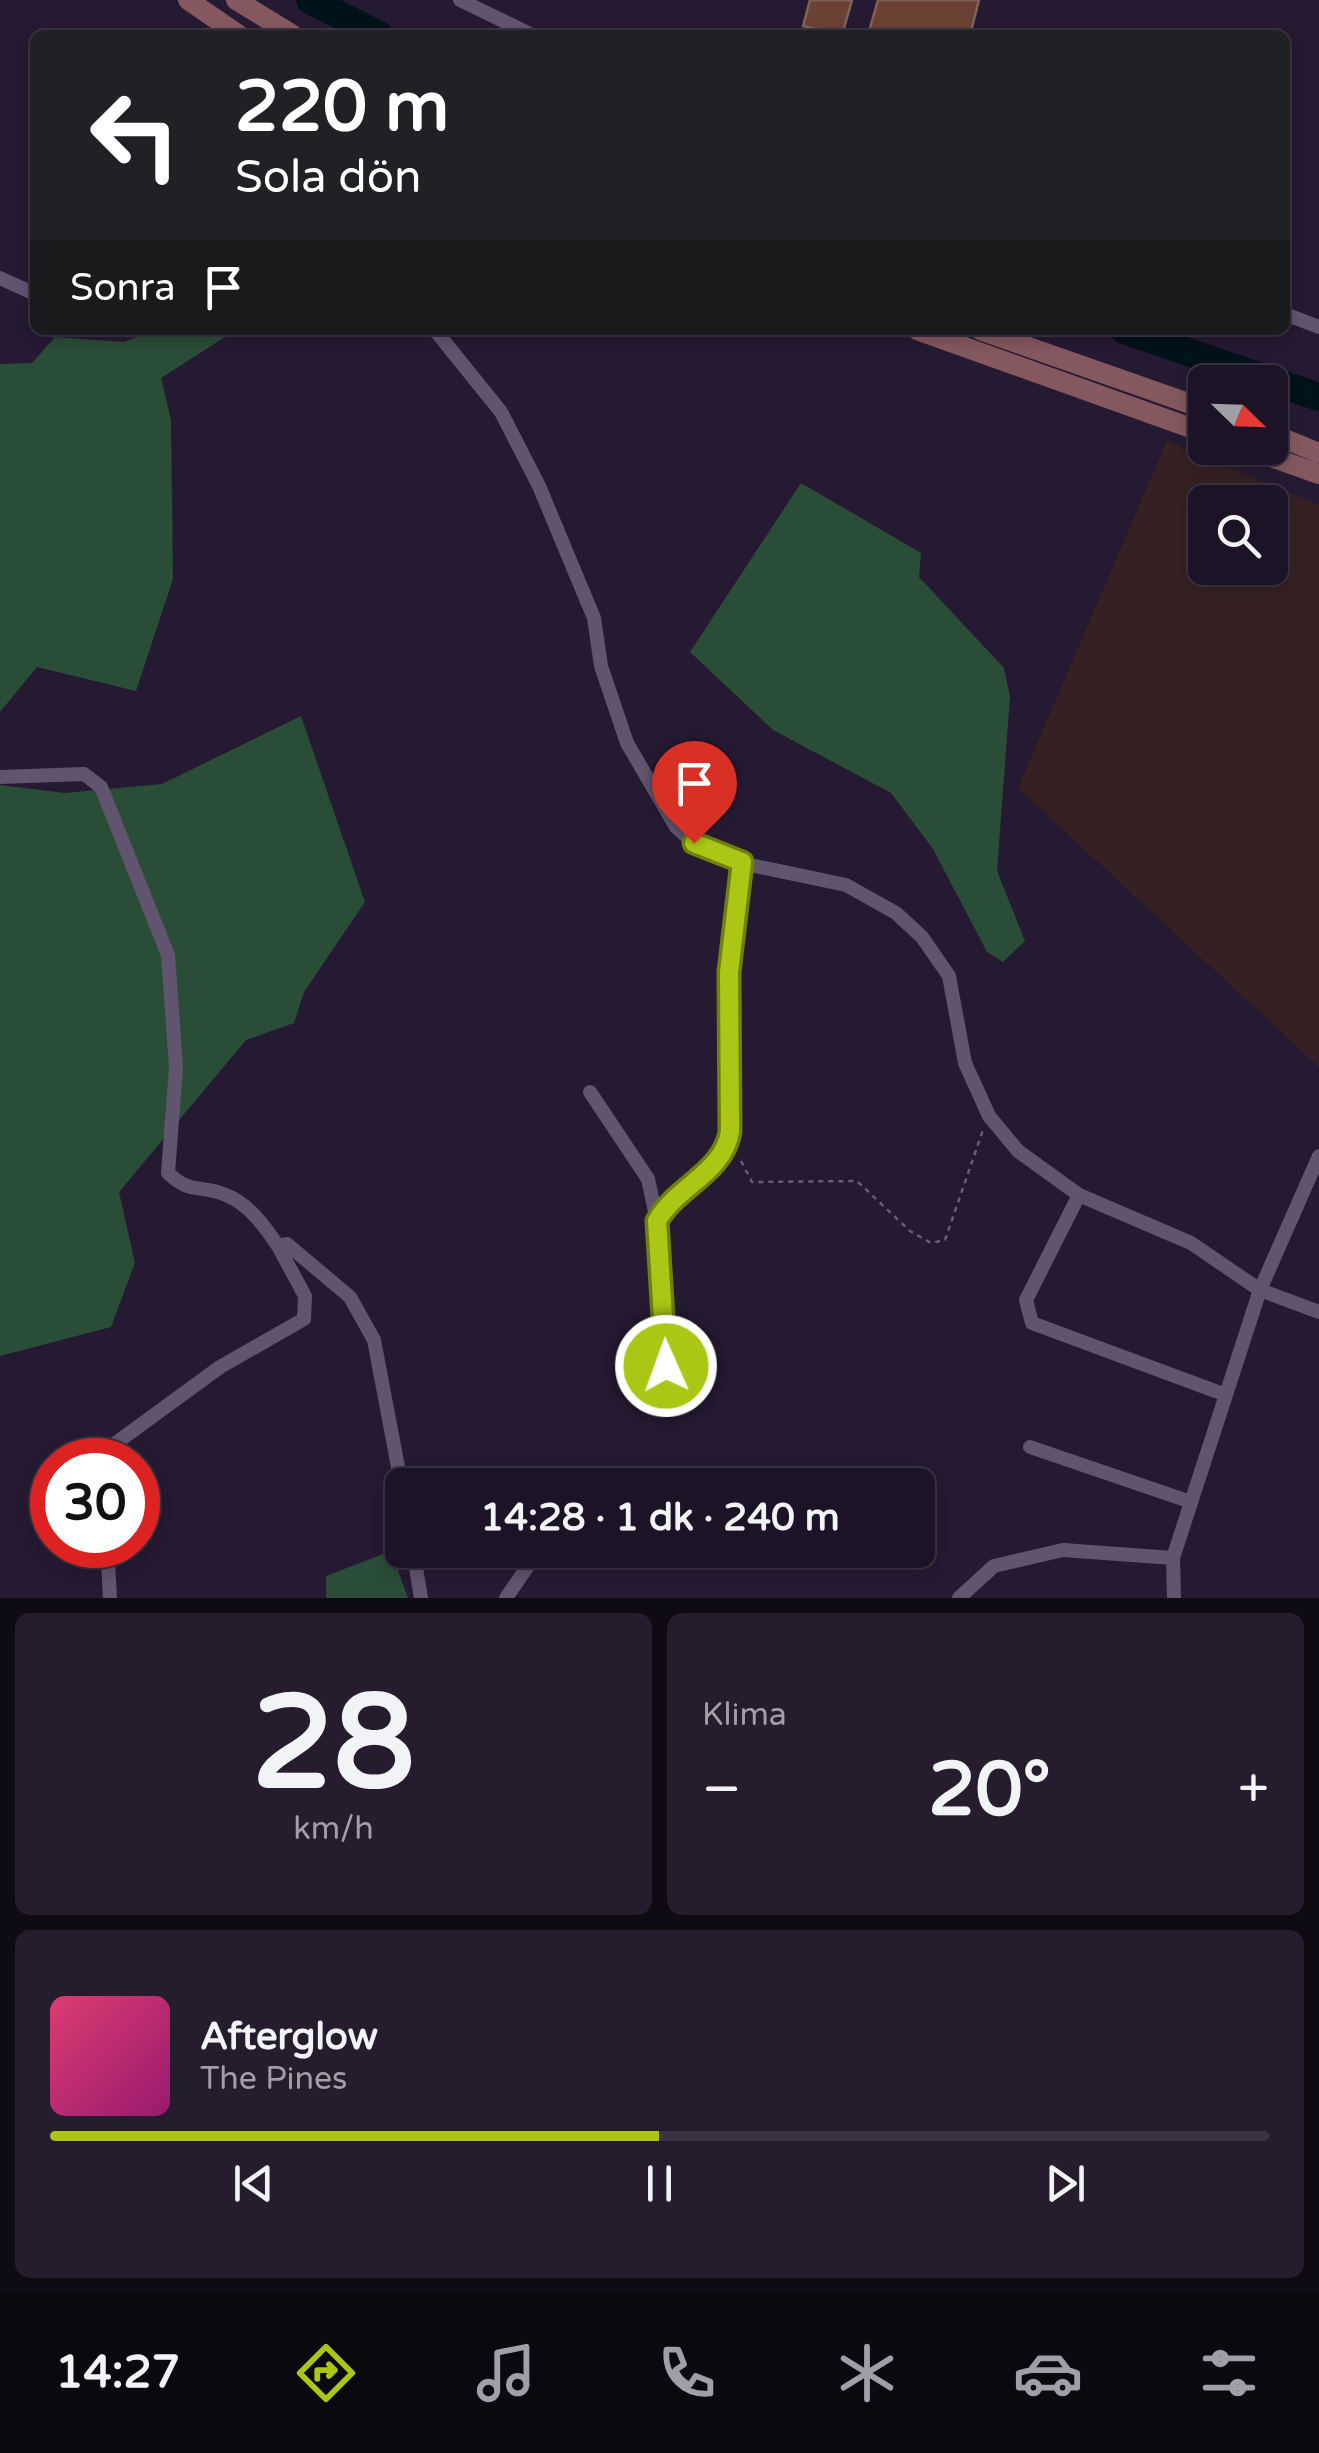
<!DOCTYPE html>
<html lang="tr">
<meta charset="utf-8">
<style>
:root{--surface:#1c1426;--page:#251d2e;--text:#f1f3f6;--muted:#a09ea7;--line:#3a3343;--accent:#abc614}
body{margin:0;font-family:"Varela Round",sans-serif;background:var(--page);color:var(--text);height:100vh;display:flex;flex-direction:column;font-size:38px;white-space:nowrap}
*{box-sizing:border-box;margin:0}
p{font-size:32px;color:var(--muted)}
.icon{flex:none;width:55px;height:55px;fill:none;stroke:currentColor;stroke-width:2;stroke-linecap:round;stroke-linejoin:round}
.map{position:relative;height:1598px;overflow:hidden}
.side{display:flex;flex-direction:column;gap:15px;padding:15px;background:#0f0b15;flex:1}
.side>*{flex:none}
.top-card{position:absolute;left:30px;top:30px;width:1260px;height:305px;border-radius:15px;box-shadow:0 5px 15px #0003,0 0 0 2px var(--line);background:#202124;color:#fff;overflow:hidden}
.needle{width:65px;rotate:113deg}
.fabs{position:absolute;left:1188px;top:365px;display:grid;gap:20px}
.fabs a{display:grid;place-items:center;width:100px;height:100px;border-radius:15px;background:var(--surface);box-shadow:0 5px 15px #0003,0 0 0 2px var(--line);font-size:50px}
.speed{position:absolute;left:30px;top:1438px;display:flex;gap:20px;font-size:50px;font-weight:700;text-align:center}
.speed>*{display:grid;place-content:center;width:130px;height:130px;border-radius:50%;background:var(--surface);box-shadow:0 5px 15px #0003,0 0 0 2px var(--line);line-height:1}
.speed .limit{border:15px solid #d22;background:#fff;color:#111}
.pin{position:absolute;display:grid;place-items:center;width:85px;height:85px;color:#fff;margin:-102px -42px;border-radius:50% 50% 50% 0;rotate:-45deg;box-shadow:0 0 10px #0007}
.pin .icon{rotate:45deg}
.me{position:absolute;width:110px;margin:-55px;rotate:358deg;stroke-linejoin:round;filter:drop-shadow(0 0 8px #0008)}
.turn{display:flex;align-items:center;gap:35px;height:210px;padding:0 40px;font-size:45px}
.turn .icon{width:130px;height:130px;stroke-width:2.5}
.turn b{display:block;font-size:70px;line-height:85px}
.then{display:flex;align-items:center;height:95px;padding:0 40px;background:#0003;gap:20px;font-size:38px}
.big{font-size:75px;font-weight:700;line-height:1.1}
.side .tile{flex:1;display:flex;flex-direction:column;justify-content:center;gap:15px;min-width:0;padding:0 35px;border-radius:15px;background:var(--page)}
.side .dial{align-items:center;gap:0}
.dial b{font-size:130px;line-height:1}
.song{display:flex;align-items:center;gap:30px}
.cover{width:120px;height:120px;border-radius:15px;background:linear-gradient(135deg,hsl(340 70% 55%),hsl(320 70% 35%))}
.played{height:10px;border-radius:5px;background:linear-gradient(90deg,var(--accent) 50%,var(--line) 50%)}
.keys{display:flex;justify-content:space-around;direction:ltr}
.heat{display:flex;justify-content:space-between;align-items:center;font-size:55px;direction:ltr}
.side .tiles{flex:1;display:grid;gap:15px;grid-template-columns:1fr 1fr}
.tile:last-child{grid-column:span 2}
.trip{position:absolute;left:385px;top:1468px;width:550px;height:100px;border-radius:15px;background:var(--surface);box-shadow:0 5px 15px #0003,0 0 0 2px var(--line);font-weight:700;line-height:100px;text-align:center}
.tab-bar{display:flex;height:160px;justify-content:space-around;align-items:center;background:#0b080f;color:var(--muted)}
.tab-bar .icon{width:70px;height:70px}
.tab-bar .active{color:var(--accent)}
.tab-bar b{font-size:45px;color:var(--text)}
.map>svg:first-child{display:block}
.industrial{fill:#352123;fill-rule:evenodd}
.green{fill:#2a4d37}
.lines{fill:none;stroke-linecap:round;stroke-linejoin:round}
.river{stroke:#001219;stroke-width:28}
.building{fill:#694234;stroke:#826156;stroke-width:2.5}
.path{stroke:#685d73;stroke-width:2.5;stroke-dasharray:5 5;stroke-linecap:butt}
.street{stroke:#61546f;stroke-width:14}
.secondary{stroke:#84585e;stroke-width:20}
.route-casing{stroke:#6f810d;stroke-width:25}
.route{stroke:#abc614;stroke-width:18}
</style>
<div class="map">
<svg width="1319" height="1598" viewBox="0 0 1319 1598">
<rect width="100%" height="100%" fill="#261a32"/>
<path class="industrial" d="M1167 441 1319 505V1067L1018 788ZM1205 502H1270V568H1205Z"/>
<path class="green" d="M154 330H236L161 378 171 420 173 579 136 691 37 667 0 712V364L32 363 55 337 124 342Z
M801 483 921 553 919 577 1004 668 1010 697 997 871 1025 941 1003 962 987 952 933 849 891 793 773 730 690 652Z
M301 716 365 902 304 992 294 1023 246 1040 119 1192 135 1263 111 1327 0 1356V785L65 793 162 784Z
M391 1551 408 1598H326V1576Z"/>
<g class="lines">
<path class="river" d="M310 0 379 35
M1124 330 1319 397"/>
</g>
<path class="building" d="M810 0H852L842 35 803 26Z
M878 0H979L970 35H868Z"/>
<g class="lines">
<path class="path" d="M741 1161 752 1182 857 1181 910 1231 931 1243 945 1240 983 1130"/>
<path class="street" d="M460 0 532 35
M0 278 35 294
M1285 314 1319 327
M117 330H127
M435 330 501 412 539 486 594 618 601 666 627 743 676 827 694 843 731 861 846 885 896 913 922 937 949 976 965 1063 989 1116 1018 1151 1079 1195 1191 1243 1260 1290 1319 1312
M0 777 84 774 101 787 168 955 176 1067 168 1173C191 1195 200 1184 226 1195 249 1204 265 1227 278 1246
M590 1092 648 1179 657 1221
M1079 1195 1026 1300 1032 1323 1226 1395
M666 1365 657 1221 665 1208 726 1153 729 972 742 862
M1030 1447 1191 1502
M105 1460V1451L220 1367 304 1319 305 1296 278 1246 287 1244 350 1297 374 1340 402 1488
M107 1545 110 1598
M413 1550 421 1598
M1173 1558 1174 1598
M506 1598 539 1550
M959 1598 994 1566 1063 1550 1173 1558 1260 1290 1319 1156"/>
<path class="secondary" d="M188 0 239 35
M236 0 293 35
M917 330 1205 433
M980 330 1205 409
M1270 433 1319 453
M1246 448 1319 474"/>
</g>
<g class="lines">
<g class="route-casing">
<path id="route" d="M666 1366 657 1221C677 1186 723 1173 730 1132L729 972 742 862 694 843"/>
</g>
<use href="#route" class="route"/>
</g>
</svg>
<div class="fabs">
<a><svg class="needle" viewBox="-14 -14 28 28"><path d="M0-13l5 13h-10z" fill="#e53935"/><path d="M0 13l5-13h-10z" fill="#a09ea7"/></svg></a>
<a><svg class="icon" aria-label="search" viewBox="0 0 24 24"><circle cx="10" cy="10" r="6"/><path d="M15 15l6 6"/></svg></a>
</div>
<div class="speed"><div class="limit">30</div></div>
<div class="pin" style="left:694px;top:843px;background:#d93025"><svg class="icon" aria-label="arrive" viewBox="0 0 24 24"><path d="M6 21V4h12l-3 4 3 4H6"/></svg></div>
<svg class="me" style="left:666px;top:1366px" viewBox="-20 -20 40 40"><circle r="17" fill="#abc614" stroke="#fff" stroke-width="3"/><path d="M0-11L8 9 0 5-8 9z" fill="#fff"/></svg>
<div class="trip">14:28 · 1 dk · 240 m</div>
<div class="top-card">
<div class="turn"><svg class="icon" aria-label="left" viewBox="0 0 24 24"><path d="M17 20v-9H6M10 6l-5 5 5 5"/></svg><div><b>220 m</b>Sola dön</div></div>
<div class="then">Sonra<svg class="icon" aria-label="arrive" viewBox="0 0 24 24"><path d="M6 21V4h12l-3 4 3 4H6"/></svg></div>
</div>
</div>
<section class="side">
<div class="tiles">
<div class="tile dial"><b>28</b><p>km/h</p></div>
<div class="tile"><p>Klima</p>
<div class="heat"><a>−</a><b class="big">20°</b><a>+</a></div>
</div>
<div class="tile">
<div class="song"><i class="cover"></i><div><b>Afterglow</b><p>The Pines</p></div></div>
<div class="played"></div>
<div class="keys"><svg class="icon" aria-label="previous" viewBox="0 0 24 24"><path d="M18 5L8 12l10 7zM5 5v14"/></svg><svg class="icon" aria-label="pause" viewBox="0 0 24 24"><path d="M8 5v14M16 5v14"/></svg><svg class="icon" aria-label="next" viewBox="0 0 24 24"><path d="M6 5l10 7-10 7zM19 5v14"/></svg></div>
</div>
</div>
</section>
<nav class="tab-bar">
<b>14:27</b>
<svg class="icon active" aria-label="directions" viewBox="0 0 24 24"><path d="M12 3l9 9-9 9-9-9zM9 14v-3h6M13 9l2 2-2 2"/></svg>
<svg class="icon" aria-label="music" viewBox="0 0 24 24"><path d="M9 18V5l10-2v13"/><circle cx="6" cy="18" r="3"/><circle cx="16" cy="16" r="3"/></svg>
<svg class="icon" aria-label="phone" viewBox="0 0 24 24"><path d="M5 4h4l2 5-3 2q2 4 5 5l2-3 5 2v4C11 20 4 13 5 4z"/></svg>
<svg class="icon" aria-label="climate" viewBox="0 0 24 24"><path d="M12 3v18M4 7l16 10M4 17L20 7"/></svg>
<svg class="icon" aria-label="car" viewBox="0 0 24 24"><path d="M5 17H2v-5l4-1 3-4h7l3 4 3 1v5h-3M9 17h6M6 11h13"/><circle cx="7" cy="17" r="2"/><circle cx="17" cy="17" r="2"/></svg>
<svg class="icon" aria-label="filters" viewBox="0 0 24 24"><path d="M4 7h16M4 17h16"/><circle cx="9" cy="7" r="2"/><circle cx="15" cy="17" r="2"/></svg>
</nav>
